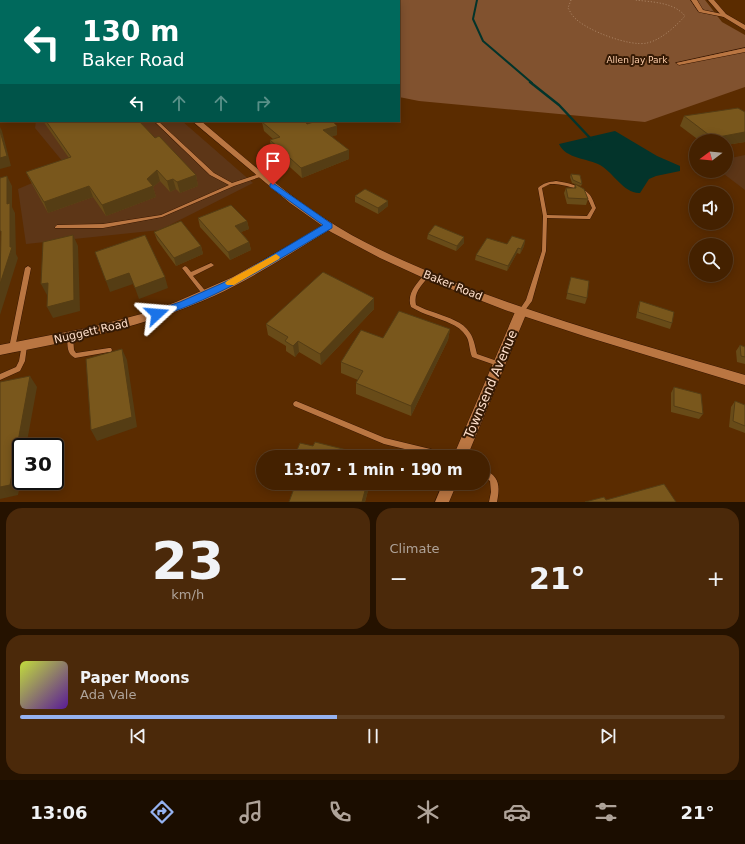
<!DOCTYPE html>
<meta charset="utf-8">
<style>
:root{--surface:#442100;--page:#4b290a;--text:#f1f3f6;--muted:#afa399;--line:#5c3e22;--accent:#95b2f1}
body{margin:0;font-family:"DejaVu Sans",sans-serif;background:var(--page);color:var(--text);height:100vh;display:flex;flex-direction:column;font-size:15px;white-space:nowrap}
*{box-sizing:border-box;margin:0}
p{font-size:13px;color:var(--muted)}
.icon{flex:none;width:22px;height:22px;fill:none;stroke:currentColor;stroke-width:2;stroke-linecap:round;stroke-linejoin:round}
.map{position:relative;height:502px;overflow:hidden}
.details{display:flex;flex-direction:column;gap:6px;padding:6px;background:#251200;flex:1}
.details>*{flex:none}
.hud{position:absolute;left:0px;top:0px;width:400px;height:122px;box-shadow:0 2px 10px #0003,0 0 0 1px var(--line);background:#00695c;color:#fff;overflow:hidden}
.needle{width:26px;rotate:254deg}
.fabs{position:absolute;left:689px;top:134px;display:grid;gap:8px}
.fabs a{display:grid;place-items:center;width:44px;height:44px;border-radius:50%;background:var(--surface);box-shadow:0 2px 10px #0003,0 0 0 1px var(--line);font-size:20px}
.speed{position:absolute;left:12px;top:438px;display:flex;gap:8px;font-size:20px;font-weight:700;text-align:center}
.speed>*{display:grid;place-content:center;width:52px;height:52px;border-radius:50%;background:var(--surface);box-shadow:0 2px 10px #0003,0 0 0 1px var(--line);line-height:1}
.speed .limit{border:2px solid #111;border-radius:6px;background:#fff;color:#111}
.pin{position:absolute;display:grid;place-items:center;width:34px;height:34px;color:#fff;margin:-41px -17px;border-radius:50% 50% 50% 0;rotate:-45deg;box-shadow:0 0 4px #0007}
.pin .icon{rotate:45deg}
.me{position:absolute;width:44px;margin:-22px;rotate:71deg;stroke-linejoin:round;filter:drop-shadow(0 0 3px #0008)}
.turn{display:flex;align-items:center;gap:14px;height:84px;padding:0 16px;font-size:18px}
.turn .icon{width:52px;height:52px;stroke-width:2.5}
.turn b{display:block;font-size:28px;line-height:34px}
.lanes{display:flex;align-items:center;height:38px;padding:0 16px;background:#0003;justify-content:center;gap:20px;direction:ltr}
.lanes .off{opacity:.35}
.big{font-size:30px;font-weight:700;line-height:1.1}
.details .card{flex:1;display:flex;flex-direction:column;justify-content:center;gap:6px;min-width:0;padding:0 14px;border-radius:16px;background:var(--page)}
.details .dial{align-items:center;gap:0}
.dial b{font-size:52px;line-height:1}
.song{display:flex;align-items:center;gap:12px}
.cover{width:48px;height:48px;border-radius:6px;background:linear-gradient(135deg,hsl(70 70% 55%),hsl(270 70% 35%))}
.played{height:4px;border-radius:2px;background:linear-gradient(90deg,var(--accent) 45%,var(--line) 45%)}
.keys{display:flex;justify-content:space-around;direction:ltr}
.heat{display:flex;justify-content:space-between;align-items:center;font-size:22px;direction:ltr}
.details .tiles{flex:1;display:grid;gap:6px;grid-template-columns:1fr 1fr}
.card:last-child{grid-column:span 2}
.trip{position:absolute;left:256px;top:450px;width:234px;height:40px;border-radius:20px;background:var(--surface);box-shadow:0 2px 10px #0003,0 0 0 1px var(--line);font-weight:700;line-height:40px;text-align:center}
.tab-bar{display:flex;height:64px;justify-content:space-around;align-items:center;background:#1b0d00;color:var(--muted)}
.tab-bar .icon{width:28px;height:28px}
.tab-bar .current{color:var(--accent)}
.tab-bar b{font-size:18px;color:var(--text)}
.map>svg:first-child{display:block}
.built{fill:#5d3617}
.green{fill:#81522f}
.water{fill:#03342b}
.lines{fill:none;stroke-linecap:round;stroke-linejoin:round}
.stream-far1{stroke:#03342b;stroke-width:2}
.stream{stroke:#03342b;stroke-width:2.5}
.service-casing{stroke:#381700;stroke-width:1}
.minor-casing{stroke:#381700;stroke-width:1}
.tertiary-casing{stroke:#381700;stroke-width:1}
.motorway-casing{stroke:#381700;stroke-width:1}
.path{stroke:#ae8767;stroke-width:1;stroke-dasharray:1 2;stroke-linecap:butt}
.service{fill:#ba7642;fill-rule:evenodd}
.minor{fill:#ba7642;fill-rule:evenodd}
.tertiary{fill:#ba7642;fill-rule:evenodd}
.motorway{fill:#d992ab;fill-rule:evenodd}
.wall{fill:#684b18}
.shaded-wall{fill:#553d14}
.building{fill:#79571c;stroke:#553d14}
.route{fill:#1a73e8;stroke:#114b97}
.slow{fill:#f59e0b}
.labels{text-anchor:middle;stroke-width:4;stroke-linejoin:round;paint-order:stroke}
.far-park-label{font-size:9px;fill:#fdceac;stroke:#351a04}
.street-label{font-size:11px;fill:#ffe0cc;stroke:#351a04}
.near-street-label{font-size:13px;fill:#ffe0cc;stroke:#351a04}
</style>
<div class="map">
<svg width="745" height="502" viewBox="0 0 745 502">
<rect width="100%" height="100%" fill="#5b2c00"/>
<path class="built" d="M36 121H182L253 183 160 230 26 244 18 189 68 168 35 128Z
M745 155V190L720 171H726V159Z"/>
<path class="green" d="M194 0H705L722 22 745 35V87L645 122 419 101 399 97V1Z"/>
<path class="water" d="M615 131 657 156 680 166V171L656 176 649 179 640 193C624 194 613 172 600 165 587 158 566 159 559 144Z"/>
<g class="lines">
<path class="stream-far1" d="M477 0 473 19 483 41 532 83"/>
<path class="stream" d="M530 82 559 105 591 139"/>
<g class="service-casing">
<path id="service" d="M154 121H158L214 173 232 183 259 174H263V176L234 186 162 217 103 228H55V227L57 225 103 224 161 215 229 185 210 175Z
M556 181C567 183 581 185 589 194 592 197 594 203 596 208L590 219H588L547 218 546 251 532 301 523 313H519L518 312 526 300 542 251 543 216 538 188C543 183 549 182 556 181ZM550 184C561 184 579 187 586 196 589 200 590 204 592 208L587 216 547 215 542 188Z
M211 263 214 265 213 266 193 276 208 294 207 295H203L182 268 185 266 187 267 191 272Z
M28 266 31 268 15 348 14 350H10L9 348 25 268Z
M427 273 430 275C423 284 413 292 416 305 422 308 429 311 436 313 448 318 463 321 470 333 474 339 475 346 477 354L500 362 501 364 500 366H498L472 357C469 350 470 342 466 336 459 324 443 321 431 316 424 314 418 311 411 307 406 294 417 283 425 274Z
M68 335H72L73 337 74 350 76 353 109 348H111L112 350 111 352H109L75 358C66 353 68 346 67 337Z
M22 344H26L27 346 25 361 20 371 0 380V374L16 367 19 361Z
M296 401 385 438 451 454 453 455 454 457H438L384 444 294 406 293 404 294 402Z
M483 469C500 476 500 486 497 502H489L491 492 490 481 483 476Z"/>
</g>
<g class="minor-casing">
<path id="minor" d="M691 0H697L703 10 727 15 724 17 699 12Z
M0 11H1V15H0Z
M745 48V52L679 65 676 63Z
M329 223 334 226 332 228C293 252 255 277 214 296 146 327 72 341 0 355V345L92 327 149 312 176 302 233 277Z
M521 308 525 309 527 312 467 457H453L515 312 517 309Z
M443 483H457L449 502H435Z"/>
</g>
<g class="tertiary-casing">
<path id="tertiary" d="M708 0H714L726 14 745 25V30L722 16Z
M0 7 1 8V12L0 11Z
M192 121H201C245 158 288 197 338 227 374 249 413 265 451 281 547 319 646 346 745 375V385L587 337 505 310 428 280 380 258 331 232 290 203Z"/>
</g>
<g class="motorway-casing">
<path id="motorway" d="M95 0H103L95 1Z
M120 0H128L120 1Z"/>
</g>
<path class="path" d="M571 0 568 8C570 11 571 14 573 16 584 30 630 47 647 43 661 40 676 26 685 16 674 2 651 2 635 0"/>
<use href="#service" class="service"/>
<use href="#minor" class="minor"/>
<use href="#tertiary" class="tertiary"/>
<use href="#motorway" class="motorway"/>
</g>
<path class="wall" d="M745 112V142L726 145V141H700L680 126 684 116Z
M43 121H139L155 138 196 175 198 186 180 193 176 189 170 192 160 181 153 187 156 197 106 216 93 197 48 213 31 182 26 172 69 158Z
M262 122 337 126V135L332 136 349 159 302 178 271 150 270 140 273 139 264 131Z
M571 174 582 184 581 186 572 183 570 177Z
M575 184 588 199 586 205 567 204 564 193 566 188H574Z
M355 196 388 201V206L378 214 355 202Z
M198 218 247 221 249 229 241 232 249 242 251 250 230 260 200 227Z
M154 232 201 246 203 254 176 266 157 240Z
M428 234 464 237V243L456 251 427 239Z
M525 240 524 246 520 254 517 253 507 271 475 260 476 255 507 244Z
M571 277 587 298 585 304 566 299Z
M374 298V309L321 365 299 352 295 357 286 351V346L268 335 266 324Z
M640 301 672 323 670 329 636 318 638 307Z
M450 329 448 340 411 416 356 394V383L358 380 341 373V362L383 338Z
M740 345 745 347V364L737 362 736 351Z
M674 387 703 414 699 419 671 412V393Z
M735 401 745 405V433L729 427 731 407Z
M289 483H370L365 502H289L295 485 290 484Z"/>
<path class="shaded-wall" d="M337 126V135L324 139 323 130Z
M0 127 2 131 11 166 0 169Z
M745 132V142L726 145V141H712L713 138Z
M349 150V159L302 178 301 168Z
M157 170 160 181 153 187 156 197 106 216 102 205 147 179Z
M196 175 198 186 180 193 177 182Z
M7 176 12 186V207L15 213 16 254 18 258 0 315V284L10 247 7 204Z
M173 179 176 189 170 192 167 181Z
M89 186 93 197 48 213 44 202Z
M388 201V206L378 214V208Z
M247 221 249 229 236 234 235 226Z
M73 235 78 246 80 311 53 318 47 307Z
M464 237V243L456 251 457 246Z
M525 240 524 246 520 254 521 249Z
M249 242 251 250 230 260 228 252Z
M201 246 203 254 176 266 174 258Z
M518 248 517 253 507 271 508 266Z
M129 273 133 284 110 292 106 281Z
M165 277 168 288 139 299 135 288Z
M48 283 53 294 47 295 41 284Z
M374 298V309L321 365 320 354Z
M450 329 448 340 411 416V406Z
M298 341 299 352 295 357 293 346Z
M122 349 127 360 137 427 97 441 91 430Z
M30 376 37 387 26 447H21V479L18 495 0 499V487Z
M367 483H370L365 502H362Z"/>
<path class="building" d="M738 108 745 112V132L713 138 684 116Z
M46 121H139L155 138 159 136 196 175 177 182 173 179 167 181 157 170 147 179 153 186 102 205 89 186 44 202 26 172 71 157Z
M265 121H304L307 124 317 121H332L337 126 323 130 349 150 301 168 270 140 280 137 262 122Z
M0 131 7 156 0 158Z
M571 174 580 175 582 184 573 180Z
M7 176V204L10 203V247H12L0 284 1 231H0V178Z
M575 184 584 189 588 199 568 198 566 188H576Z
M365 189 388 201 378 208 355 196Z
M231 205 247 221 235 226 249 242 228 252 198 218Z
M181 221 201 246 174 258 154 232Z
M435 225 464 237 457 246 428 234Z
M73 235 74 300 47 307 48 283 41 284 43 242Z
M145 235 165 277 135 288 129 273 106 281 95 252Z
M512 236 525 240 521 249 518 248 508 266 476 255 487 238 507 244Z
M323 272 374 298 320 354 298 341 293 346 285 341 288 337 266 324Z
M571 277 589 281 587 298 567 293Z
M640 301 674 312 672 323 638 312Z
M399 311 450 329 411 406 356 383 363 371 341 362 361 330 383 338Z
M740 345 745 347V357L741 356Z
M122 349 132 417 91 430 86 359Z
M30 376 10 485 0 487V382Z
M674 387 701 394 703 414 674 406Z
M735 401 745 405V426L733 421Z
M315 442 375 457H294L300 443 313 446Z
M296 483H367L362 502H289Z
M664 484 676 502H585L604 497 606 500Z"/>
<path class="route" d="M273 183 332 224V228C275 261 220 298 157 317L153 316 152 314 153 311 180 302 234 278 323 225 270 187V184Z"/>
<path class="slow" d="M276 254 280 257 279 259 234 285H227L225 283 227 281Z"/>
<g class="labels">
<g class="far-park-label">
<text x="637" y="63">Allen Jay Park</text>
</g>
<g class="street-label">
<text transform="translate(453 285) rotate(22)" y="4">Baker Road</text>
<text transform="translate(91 331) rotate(-13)" y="4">Nuggett Road</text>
</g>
<g class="near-street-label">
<text transform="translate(490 384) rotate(-67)" y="5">Townsend Avenue</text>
</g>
</g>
</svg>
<div class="fabs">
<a><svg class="needle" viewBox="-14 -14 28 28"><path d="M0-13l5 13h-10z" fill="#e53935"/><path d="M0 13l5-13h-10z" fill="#afa399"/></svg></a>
<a><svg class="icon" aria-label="sound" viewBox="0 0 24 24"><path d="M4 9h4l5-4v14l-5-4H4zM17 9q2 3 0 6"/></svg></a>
<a><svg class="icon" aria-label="search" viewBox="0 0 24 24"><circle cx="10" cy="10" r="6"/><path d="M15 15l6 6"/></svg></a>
</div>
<div class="speed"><div class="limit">30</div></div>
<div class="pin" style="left:273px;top:185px;background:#d93025"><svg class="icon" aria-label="arrive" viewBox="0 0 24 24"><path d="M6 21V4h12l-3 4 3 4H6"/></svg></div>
<svg class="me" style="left:157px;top:314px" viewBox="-20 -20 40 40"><path d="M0-17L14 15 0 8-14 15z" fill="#1a73e8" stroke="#fff" stroke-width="4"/></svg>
<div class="trip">13:07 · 1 min · 190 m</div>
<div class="hud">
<div class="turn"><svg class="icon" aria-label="left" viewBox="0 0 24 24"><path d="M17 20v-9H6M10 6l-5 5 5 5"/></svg><div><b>130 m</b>Baker Road</div></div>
<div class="lanes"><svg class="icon" aria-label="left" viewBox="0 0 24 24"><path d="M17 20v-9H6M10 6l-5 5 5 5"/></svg><svg class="icon off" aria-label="ahead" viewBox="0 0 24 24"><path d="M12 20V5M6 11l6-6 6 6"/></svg><svg class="icon off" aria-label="ahead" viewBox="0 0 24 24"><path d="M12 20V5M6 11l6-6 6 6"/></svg><svg class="icon off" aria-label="right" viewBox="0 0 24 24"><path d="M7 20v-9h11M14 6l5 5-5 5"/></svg></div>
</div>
</div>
<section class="details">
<div class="tiles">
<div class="card dial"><b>23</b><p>km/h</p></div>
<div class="card"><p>Climate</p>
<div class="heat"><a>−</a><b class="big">21°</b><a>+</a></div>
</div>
<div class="card">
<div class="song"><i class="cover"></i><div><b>Paper Moons</b><p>Ada Vale</p></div></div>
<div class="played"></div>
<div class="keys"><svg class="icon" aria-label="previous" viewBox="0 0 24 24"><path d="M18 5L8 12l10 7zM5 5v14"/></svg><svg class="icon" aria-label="pause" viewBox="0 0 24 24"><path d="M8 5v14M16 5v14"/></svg><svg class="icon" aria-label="next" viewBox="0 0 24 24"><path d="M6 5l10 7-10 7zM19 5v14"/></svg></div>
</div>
</div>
</section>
<nav class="tab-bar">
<b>13:06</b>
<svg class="icon current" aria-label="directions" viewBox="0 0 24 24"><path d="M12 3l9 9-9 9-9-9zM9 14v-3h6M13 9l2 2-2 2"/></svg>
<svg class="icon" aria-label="music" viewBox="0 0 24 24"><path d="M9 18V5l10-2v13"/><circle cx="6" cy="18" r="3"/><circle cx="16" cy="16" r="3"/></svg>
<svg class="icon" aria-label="phone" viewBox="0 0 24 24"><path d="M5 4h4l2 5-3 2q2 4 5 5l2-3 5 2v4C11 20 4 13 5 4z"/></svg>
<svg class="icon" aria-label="climate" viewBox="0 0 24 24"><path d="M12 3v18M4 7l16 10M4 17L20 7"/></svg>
<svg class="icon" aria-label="car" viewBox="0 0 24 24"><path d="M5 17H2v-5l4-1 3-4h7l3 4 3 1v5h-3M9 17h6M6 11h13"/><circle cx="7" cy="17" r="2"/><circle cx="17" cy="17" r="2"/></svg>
<svg class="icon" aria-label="filters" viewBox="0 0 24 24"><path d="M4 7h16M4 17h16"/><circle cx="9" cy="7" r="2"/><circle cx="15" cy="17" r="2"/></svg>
<b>21°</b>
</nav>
